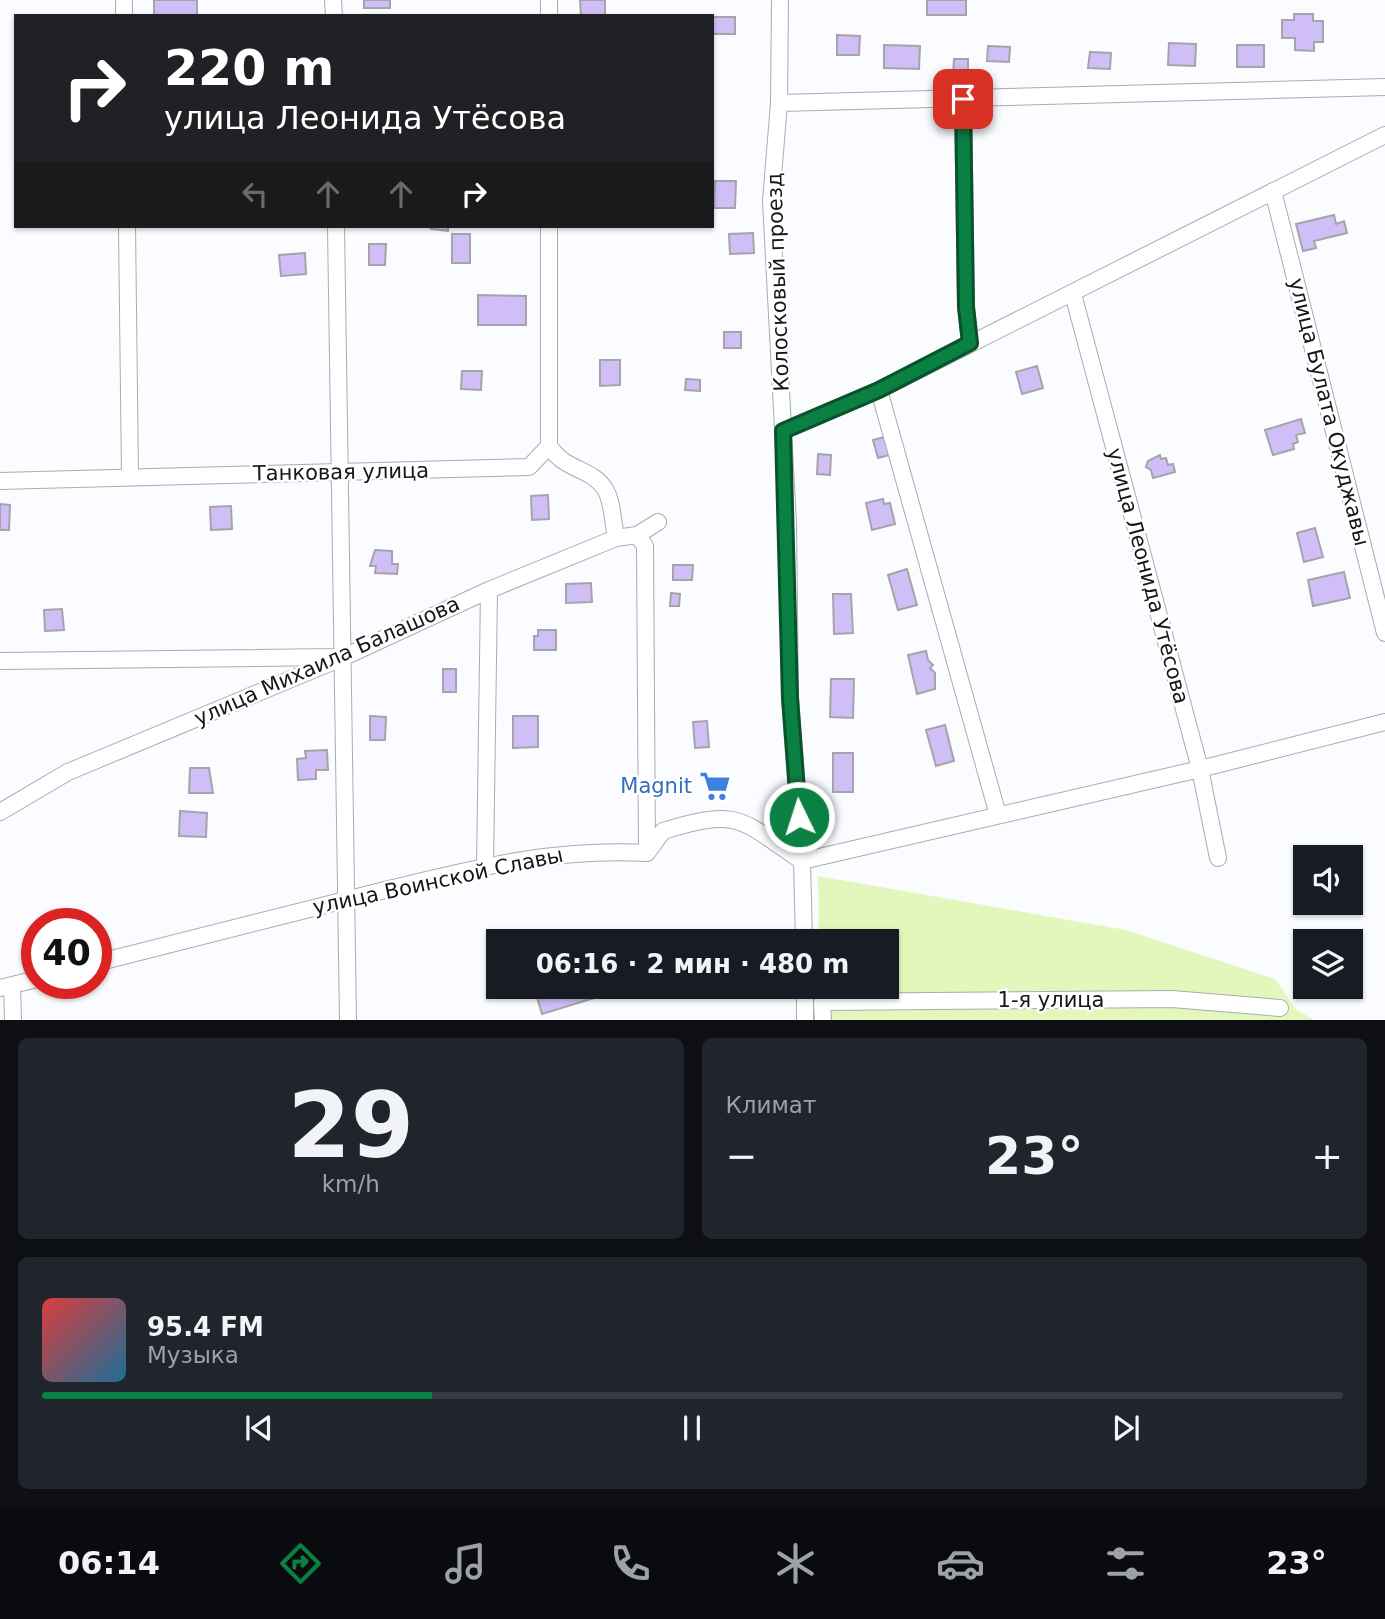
<!DOCTYPE html>
<html lang="ru">
<meta charset="utf-8">
<style>
:root{--surface:#171b24;--page:#20242c;--text:#f1f3f6;--muted:#9ea1a6;--line:#363941;--accent:#0b8043}
body{margin:0;font-family:"DejaVu Sans",sans-serif;background:var(--page);color:var(--text);height:100vh;display:flex;flex-direction:column;font-size:26px;white-space:nowrap}
*{box-sizing:border-box;margin:0}
p{font-size:23px;color:var(--muted)}
.icon{flex:none;width:38px;height:38px;fill:none;stroke:currentColor;stroke-width:2;stroke-linecap:round;stroke-linejoin:round}
.map{position:relative;height:1020px;overflow:hidden}
.panel{display:flex;flex-direction:column;gap:18px;padding:18px;background:#0d0f14;flex:1}
.panel>*{flex:none}
.guide{position:absolute;left:14px;top:14px;width:700px;height:214px;border-radius:0px;box-shadow:0 2px 5px #0004;background:#202124;color:#fff;overflow:hidden}
.tools{position:absolute;left:1293px;top:845px;display:grid;gap:14px}
.tools a{display:grid;place-items:center;width:70px;height:70px;border-radius:0px;background:var(--surface);box-shadow:0 2px 5px #0004;font-size:35px}
.speed{position:absolute;left:21px;top:908px;display:flex;gap:14px;font-size:35px;font-weight:700;text-align:center}
.speed>*{display:grid;place-content:center;width:91px;height:91px;border-radius:50%;background:var(--surface);box-shadow:0 2px 5px #0004;line-height:1}
.speed .limit{border:10px solid #d22;background:#fff;color:#111}
.pin{position:absolute;display:grid;place-items:center;width:60px;height:60px;color:#fff;margin:-30px;border-radius:14px;box-shadow:0 4px 10px #0006}
.me{position:absolute;width:77px;margin:-38px;rotate:356deg;stroke-linejoin:round;filter:drop-shadow(0 0 5px #0008)}
.turn{display:flex;align-items:center;gap:24px;height:147px;padding:0 35px;font-size:32px}
.turn .icon{width:91px;height:91px;stroke-width:2.5}
.turn b{display:block;font-size:49px;line-height:60px}
.lanes{display:flex;align-items:center;height:66px;padding:0 35px;background:#0003;justify-content:center;gap:35px;direction:ltr}
.lanes .off{opacity:.35}
.big{font-size:52px;font-weight:700;line-height:1.1}
.panel .card{flex:1;display:flex;flex-direction:column;justify-content:center;gap:10px;min-width:0;padding:0 24px;border-radius:10px;background:var(--page)}
.panel .dial{align-items:center;gap:0}
.dial b{font-size:91px;line-height:1}
.song{display:flex;align-items:center;gap:21px}
.cover{width:84px;height:84px;border-radius:10px;background:linear-gradient(135deg,hsl(0 70% 55%),hsl(200 70% 35%))}
.played{height:7px;border-radius:4px;background:linear-gradient(90deg,var(--accent) 30%,var(--line) 30%)}
.keys{display:flex;justify-content:space-around;direction:ltr}
.heat{display:flex;justify-content:space-between;align-items:center;font-size:38px;direction:ltr}
.panel .tiles{flex:1;display:grid;gap:18px;grid-template-columns:1fr 1fr}
.card:last-child{grid-column:span 2}
.trip{position:absolute;left:486px;top:929px;width:413px;height:70px;border-radius:0px;background:var(--surface);box-shadow:0 2px 5px #0004;font-weight:700;line-height:70px;text-align:center}
.menu{display:flex;height:112px;justify-content:space-around;align-items:center;background:#090b0e;color:var(--muted)}
.menu .icon{width:49px;height:49px}
.menu .active{color:var(--accent)}
.menu b{font-size:32px;color:var(--text)}
.map>svg:first-child{display:block}
.green{fill:#e3f7bd}
.building{fill:#d0bff7;stroke:#a5a4a8;stroke-width:2}
.lines{fill:none;stroke-linecap:round;stroke-linejoin:round}
.minor-casing{stroke:#a9acb0;stroke-width:18}
.minor{stroke:#fff;stroke-width:16}
.route-casing{stroke:#07532c;stroke-width:18}
.route{stroke:#0b8043;stroke-width:12}
.labels{text-anchor:middle;stroke-width:5;stroke-linejoin:round;paint-order:stroke}
.street-label{font-size:21px;fill:#151617;stroke:#fff}
.shop-label{font-size:21px;fill:#366cbe;stroke:#fff;text-anchor:end}
</style>
<div class="map">
<svg width="1385" height="1021" viewBox="0 0 1385 1021">
<rect width="100%" height="100%" fill="#fafcff"/>
<path class="green" d="M818 876 1126 930 1275 979 1296 1009 1314 1020H821V987H887V942L819 941Z"/>
<path class="building" d="M154 0H197V16H154Z
M364 0H390V8H364Z
M580 0H605V16H581Z
M927 0H966V15H927Z
M1294 14H1313V21H1323V42H1314V51L1295 50V38H1282V20H1294Z
M712 17H735V34H712Z
M837 35 860 36 859 55H837Z
M1169 43 1196 44 1195 66 1168 65Z
M884 45 920 46 919 69 884 68Z
M1237 45H1264V67H1237Z
M988 46 1010 47 1009 62 987 61Z
M1090 52 1111 53 1110 69 1088 68Z
M954 59H968V76H953Z
M715 181H736L735 208H714Z
M1334 215 1336 224 1344 221 1347 233 1314 241 1316 248 1303 251 1296 224Z
M432 226H448V231L431 229Z
M753 233 754 253 730 254 729 234Z
M452 234H470V263H452Z
M369 244H386L385 265H369Z
M305 253 306 274 281 276 279 255Z
M478 295 526 296V325H478Z
M724 332H741V348H724Z
M600 360H620V385L600 386Z
M1037 366 1043 388 1022 394 1016 372Z
M462 371H482L481 390 461 389Z
M686 379 700 380V391L685 390Z
M1301 419 1305 433 1296 435 1298 442 1293 444 1294 449 1273 455 1265 430Z
M885 437 889 455 878 458 873 440Z
M818 454 831 455 830 475 817 474Z
M1160 455 1161 459 1166 458 1168 465 1173 464 1175 472 1153 478 1151 470 1146 467 1148 461Z
M548 495 549 519 532 520 531 496Z
M883 499 884 504 890 503 895 524 872 530 866 503Z
M0 504 10 505 9 530H0Z
M231 506 232 529 211 530 210 507Z
M1315 528 1323 557 1304 562 1297 533Z
M375 550 392 551V564H398L397 574 375 573 376 566H370Z
M673 565H693L692 580H673Z
M907 569 917 605 898 610 888 575Z
M1344 572 1350 598 1313 606 1308 580Z
M591 583 592 602 566 603V584Z
M671 593 680 594 679 606H670Z
M833 594H851L853 633 834 634Z
M62 609 64 630 45 631 44 610Z
M538 630H556V650H534V636H538Z
M926 651 928 660 933 665 930 668 935 673V689L917 694 908 655Z
M443 669H456V692H443Z
M831 679H854L853 718 830 717Z
M370 716 386 717 385 740H370Z
M513 716H538V747L513 748Z
M707 721 709 747 695 748 693 722Z
M945 725 954 761 936 766 926 730Z
M327 750 328 770H316V779L298 780 297 759 306 758 305 751Z
M833 753H853V792H833Z
M190 768H209L213 793H189Z
M180 811 207 813 206 837 179 836Z
M736 930 758 931 757 942H736Z
M534 987H591L594 998 542 1014Z"/>
<g class="lines">
<g class="minor-casing">
<path id="minor" d="M124 0V16
M333 0 334 16
M780 0 779 103 771 201 788 524 790 698 802 861 804 942
M549 16V0
M963 99 966 307 970 343
M779 103 1385 87
M1273 191 1385 633
M127 226 130 476
M336 226 348 1021
M1073 294 1200 769 1218 858
M879 390 998 815
M783 431 879 390 1385 135
M549 446V226
M0 481 529 467 549 446C566 472 591 467 605 489 613 502 613 524 616 538
M637 535 645 546 647 853
M0 661 334 657
M0 812 68 772 344 657 489 590 616 538 637 535 658 522
M647 853 663 831C741 807 740 820 802 861
M802 861 1200 769 1385 722
M485 867 489 590
M96 963C193 939 289 914 385 890 477 868 551 848 647 853
M12 985 13 1021
M805 987V1021
M0 988 37 979
M823 1021 822 1002 1172 999 1280 1008"/>
</g>
<use href="#minor" class="minor"/>
</g>
<g class="lines">
<g class="route-casing">
<path id="route" d="M799 817 790 698 783 431 879 390 970 343 966 307 963 99"/>
</g>
<use href="#route" class="route"/>
</g>
<defs>
<g id="supermarket-bare" transform="scale(2.415)"><path d="M-6-5.5h2.5l.6 2H6L4.5 2H-2.5L-4.4-4H-6ZM-1.5 3.2a1.3 1.3 0 1 0 .1 0ZM3 3.2a1.3 1.3 0 1 0 .1 0Z" fill="#3f7fe0" stroke="#fff" stroke-width="2.5" paint-order="stroke"/></g>
</defs>
<g fill-rule="evenodd">
<use href="#supermarket-bare" x="715" y="786"/>
</g>
<g class="labels">
<g class="street-label">
<text transform="translate(778 282) rotate(-92)" y="7">Колосковый проезд</text>
<text transform="translate(1329 412) rotate(76)" y="7">улица Булата Окуджавы</text>
<text transform="translate(341 472) rotate(-1)" y="7">Танковая улица</text>
<text transform="translate(1148 576) rotate(75)" y="7">улица Леонида Утёсова</text>
<text transform="translate(327 661) rotate(-24)" y="7">улица Михаила Балашова</text>
<text transform="translate(438 881) rotate(-12)" y="7">улица Воинской Славы</text>
<text x="1051" y="1007">1-я улица</text>
</g>
<g class="shop-label">
<text x="692" y="793">Magnit</text>
</g>
</g>
</svg>
<div class="tools">
<a><svg class="icon" aria-label="sound" viewBox="0 0 24 24"><path d="M4 9h4l5-4v14l-5-4H4zM17 9q2 3 0 6"/></svg></a>
<a><svg class="icon" aria-label="layers" viewBox="0 0 24 24"><path d="M12 4l9 5-9 5-9-5zM3 14l9 5 9-5"/></svg></a>
</div>
<div class="speed"><div class="limit">40</div></div>
<div class="pin" style="left:963px;top:99px;background:#d93025"><svg class="icon" aria-label="arrive" viewBox="0 0 24 24"><path d="M6 21V4h12l-3 4 3 4H6"/></svg></div>
<svg class="me" style="left:799px;top:817px" viewBox="-20 -20 40 40"><circle r="17" fill="#0b8043" stroke="#fff" stroke-width="3"/><path d="M0-11L8 9 0 5-8 9z" fill="#fff"/></svg>
<div class="trip">06:16 · 2 мин · 480 m</div>
<div class="guide">
<div class="turn"><svg class="icon" aria-label="right" viewBox="0 0 24 24"><path d="M7 20v-9h11M14 6l5 5-5 5"/></svg><div><b>220 m</b>улица Леонида Утёсова</div></div>
<div class="lanes"><svg class="icon off" aria-label="left" viewBox="0 0 24 24"><path d="M17 20v-9H6M10 6l-5 5 5 5"/></svg><svg class="icon off" aria-label="ahead" viewBox="0 0 24 24"><path d="M12 20V5M6 11l6-6 6 6"/></svg><svg class="icon off" aria-label="ahead" viewBox="0 0 24 24"><path d="M12 20V5M6 11l6-6 6 6"/></svg><svg class="icon" aria-label="right" viewBox="0 0 24 24"><path d="M7 20v-9h11M14 6l5 5-5 5"/></svg></div>
</div>
</div>
<section class="panel">
<div class="tiles">
<div class="card dial"><b>29</b><p>km/h</p></div>
<div class="card"><p>Климат</p>
<div class="heat"><a>−</a><b class="big">23°</b><a>+</a></div>
</div>
<div class="card">
<div class="song"><i class="cover"></i><div><b>95.4 FM</b><p>Музыка</p></div></div>
<div class="played"></div>
<div class="keys"><svg class="icon" aria-label="previous" viewBox="0 0 24 24"><path d="M18 5L8 12l10 7zM5 5v14"/></svg><svg class="icon" aria-label="pause" viewBox="0 0 24 24"><path d="M8 5v14M16 5v14"/></svg><svg class="icon" aria-label="next" viewBox="0 0 24 24"><path d="M6 5l10 7-10 7zM19 5v14"/></svg></div>
</div>
</div>
</section>
<nav class="menu">
<b>06:14</b>
<svg class="icon active" aria-label="directions" viewBox="0 0 24 24"><path d="M12 3l9 9-9 9-9-9zM9 14v-3h6M13 9l2 2-2 2"/></svg>
<svg class="icon" aria-label="music" viewBox="0 0 24 24"><path d="M9 18V5l10-2v13"/><circle cx="6" cy="18" r="3"/><circle cx="16" cy="16" r="3"/></svg>
<svg class="icon" aria-label="phone" viewBox="0 0 24 24"><path d="M5 4h4l2 5-3 2q2 4 5 5l2-3 5 2v4C11 20 4 13 5 4z"/></svg>
<svg class="icon" aria-label="climate" viewBox="0 0 24 24"><path d="M12 3v18M4 7l16 10M4 17L20 7"/></svg>
<svg class="icon" aria-label="car" viewBox="0 0 24 24"><path d="M5 17H2v-5l4-1 3-4h7l3 4 3 1v5h-3M9 17h6M6 11h13"/><circle cx="7" cy="17" r="2"/><circle cx="17" cy="17" r="2"/></svg>
<svg class="icon" aria-label="filters" viewBox="0 0 24 24"><path d="M4 7h16M4 17h16"/><circle cx="9" cy="7" r="2"/><circle cx="15" cy="17" r="2"/></svg>
<b>23°</b>
</nav>
